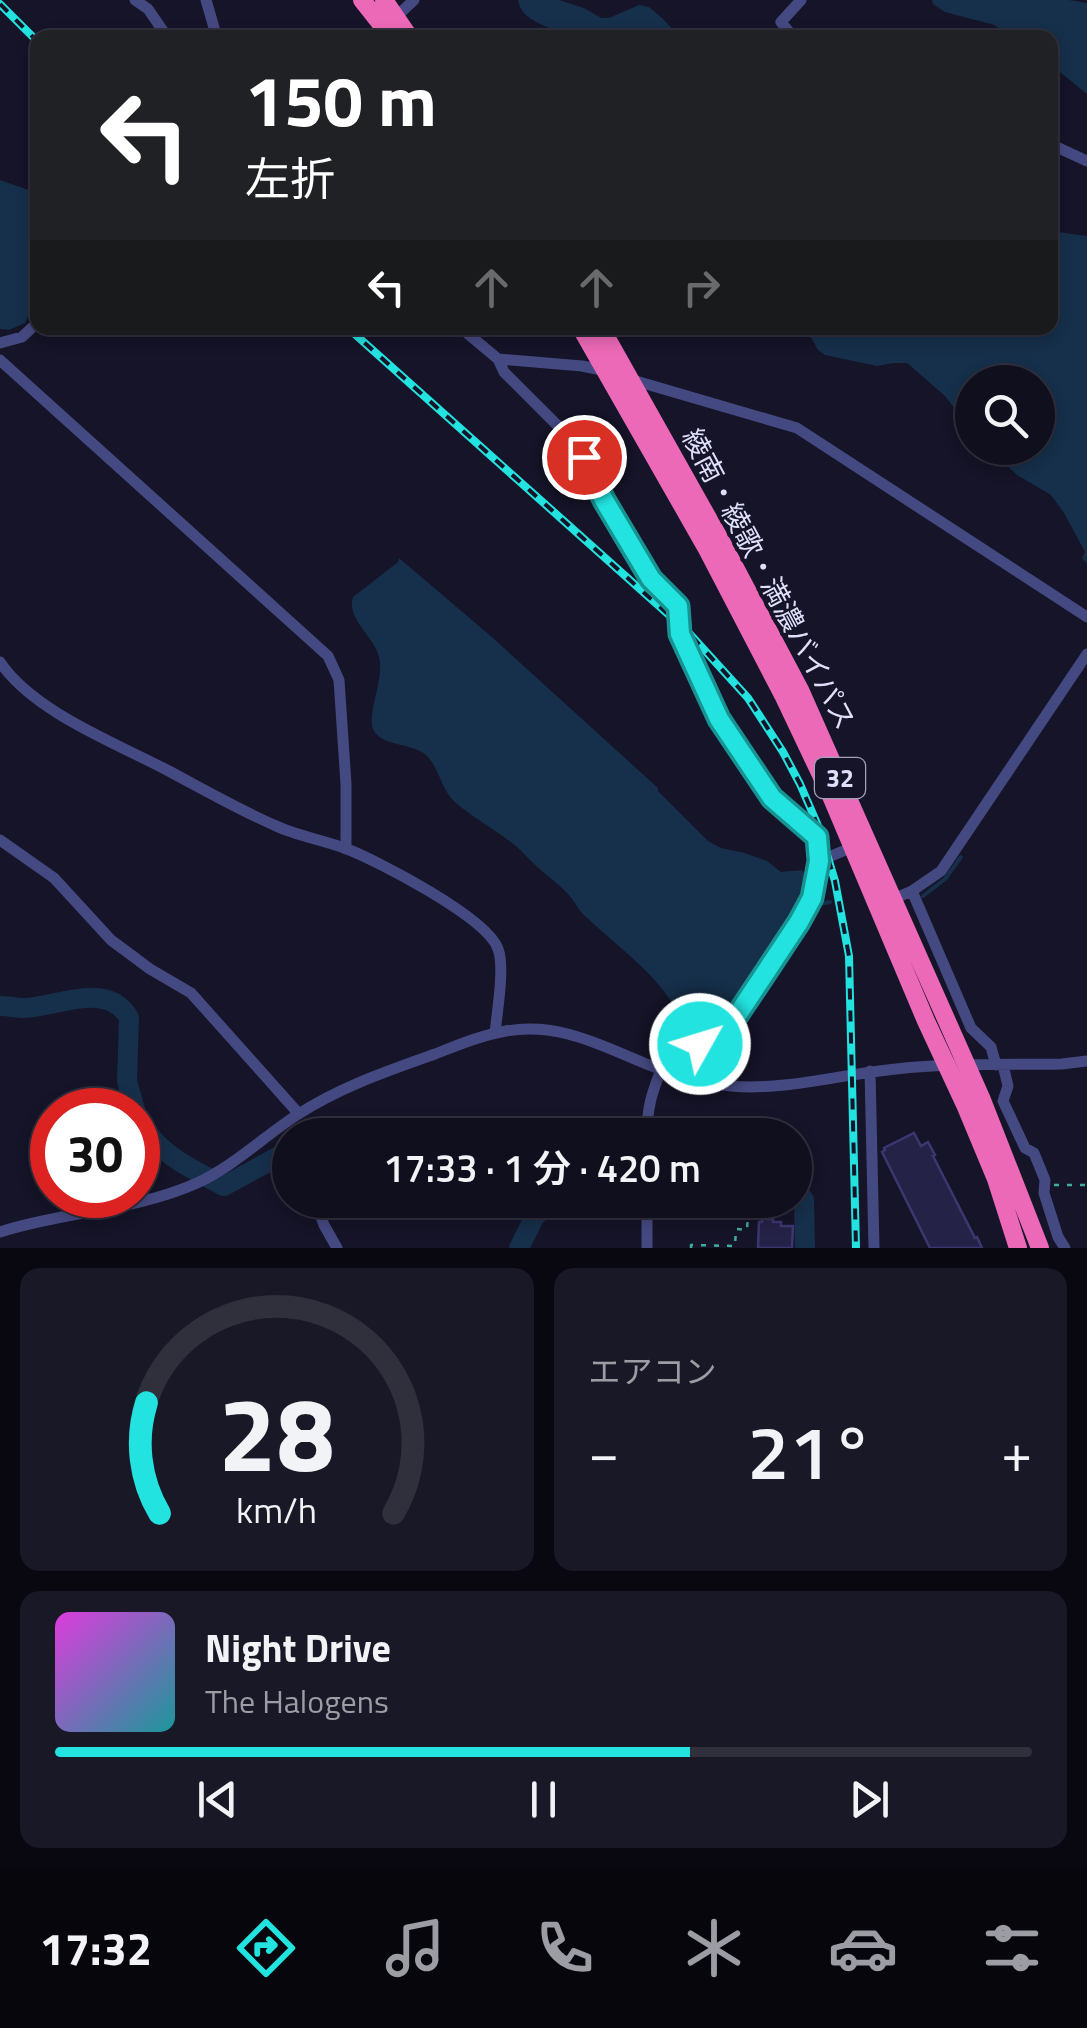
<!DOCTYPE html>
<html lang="ja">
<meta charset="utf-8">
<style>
:root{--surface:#100f1e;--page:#191827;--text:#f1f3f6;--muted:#9c9ca4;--line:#302f3c;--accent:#23e3e0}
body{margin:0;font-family:"Titillium Web","Noto Sans JP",sans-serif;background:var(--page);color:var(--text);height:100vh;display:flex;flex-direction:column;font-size:38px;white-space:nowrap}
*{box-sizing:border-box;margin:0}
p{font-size:32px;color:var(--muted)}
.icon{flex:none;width:55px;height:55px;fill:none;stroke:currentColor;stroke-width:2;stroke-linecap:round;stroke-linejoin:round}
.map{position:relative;height:1248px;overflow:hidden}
.drawer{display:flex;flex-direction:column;gap:20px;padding:20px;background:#090810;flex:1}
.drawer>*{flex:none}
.banner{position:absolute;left:30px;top:30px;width:1028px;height:305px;border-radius:20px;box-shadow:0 5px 15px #0003,0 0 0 2px var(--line);background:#202124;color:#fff;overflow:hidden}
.tools{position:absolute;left:955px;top:365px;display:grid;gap:20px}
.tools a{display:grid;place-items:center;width:100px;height:100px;border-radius:50%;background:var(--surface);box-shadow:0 5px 15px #0003,0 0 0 2px var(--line);font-size:50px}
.speed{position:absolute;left:30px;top:1088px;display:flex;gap:20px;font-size:50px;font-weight:700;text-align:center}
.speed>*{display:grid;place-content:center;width:130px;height:130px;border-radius:50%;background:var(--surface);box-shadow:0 5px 15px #0003,0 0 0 2px var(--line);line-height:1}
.speed .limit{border:15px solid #d22;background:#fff;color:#111}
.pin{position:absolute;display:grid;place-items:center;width:85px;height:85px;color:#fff;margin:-42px;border:5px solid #fff;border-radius:50%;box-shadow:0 2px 10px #0007}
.me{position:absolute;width:110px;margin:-55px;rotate:51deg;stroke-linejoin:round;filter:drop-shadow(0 0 8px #0008)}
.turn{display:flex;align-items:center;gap:35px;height:210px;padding:0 50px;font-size:45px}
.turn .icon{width:130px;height:130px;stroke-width:2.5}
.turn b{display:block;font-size:70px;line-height:85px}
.lanes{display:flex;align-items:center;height:95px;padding:0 50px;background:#0003;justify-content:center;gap:50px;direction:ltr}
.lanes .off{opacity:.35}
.big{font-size:75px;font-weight:600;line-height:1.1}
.drawer .card{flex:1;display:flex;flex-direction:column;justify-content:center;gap:15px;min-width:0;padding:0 35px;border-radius:20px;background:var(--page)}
.drawer .dial{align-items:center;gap:0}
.dial svg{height:260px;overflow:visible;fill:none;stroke:var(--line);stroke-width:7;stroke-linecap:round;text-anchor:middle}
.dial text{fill:var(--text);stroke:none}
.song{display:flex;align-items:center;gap:30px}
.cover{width:120px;height:120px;border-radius:15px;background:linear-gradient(135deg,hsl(300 70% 55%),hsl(180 70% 35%))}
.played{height:10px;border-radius:5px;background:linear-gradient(90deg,var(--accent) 65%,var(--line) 65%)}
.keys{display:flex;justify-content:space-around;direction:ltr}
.heat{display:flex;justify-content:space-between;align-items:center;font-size:55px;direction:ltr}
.drawer .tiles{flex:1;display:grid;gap:20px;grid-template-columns:1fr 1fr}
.card:last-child{grid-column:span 2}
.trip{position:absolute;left:272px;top:1118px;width:540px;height:100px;border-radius:50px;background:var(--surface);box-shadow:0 5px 15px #0003,0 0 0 2px var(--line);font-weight:600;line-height:100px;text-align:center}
.tabs{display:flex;height:160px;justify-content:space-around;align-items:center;background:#06060c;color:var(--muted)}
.tabs .icon{width:70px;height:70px}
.tabs .on{color:var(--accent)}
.tabs b{font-size:45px;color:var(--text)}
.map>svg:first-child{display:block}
.water{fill:#162f4a}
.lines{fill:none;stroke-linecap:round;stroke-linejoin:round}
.stream{stroke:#162f4a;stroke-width:4}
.river{stroke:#162f4a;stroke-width:20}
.building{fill:#252247;stroke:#3c3770;stroke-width:2.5}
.path{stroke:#40ae9b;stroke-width:2.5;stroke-dasharray:5 8;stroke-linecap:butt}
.minor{stroke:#454981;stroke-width:11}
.highway{stroke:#ec69b7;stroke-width:18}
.rail-casing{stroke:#23e3e0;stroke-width:8}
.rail{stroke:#151428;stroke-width:4;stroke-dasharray:11;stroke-linecap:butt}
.route-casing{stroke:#179492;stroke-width:25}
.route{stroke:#23e3e0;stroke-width:18}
.labels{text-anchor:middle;stroke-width:8;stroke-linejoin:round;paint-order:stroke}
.shield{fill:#151428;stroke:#a2a2bc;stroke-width:2.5}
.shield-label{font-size:25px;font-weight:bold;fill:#dfdffb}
.street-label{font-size:28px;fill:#dfdffb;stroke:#151428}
</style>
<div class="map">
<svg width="1087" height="1248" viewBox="0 0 1087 1248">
<rect width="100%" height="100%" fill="#151428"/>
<path class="water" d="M518 0H559L584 8 601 18H609L639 5 649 7 662 18 680 37H559L557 31C541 24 521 19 518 0Z
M932 0H1069L1087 3V94L1050 64V38L1011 37 994 25 945 12 933 4Z
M0 180 37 193V298L25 323 9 330 0 329Z
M1050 231 1087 236V563L1082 558 1085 552 1064 513 1051 495 1017 475 989 448H1038V382H972V431L945 396 907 363H894L877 366 825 355 818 350 806 328H1050Z
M399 558 493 638 658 788V791L708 841 721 848 745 853 767 861 781 872 802 870C813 885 809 890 802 906 784 933 739 1019 711 1030 704 1032 694 1032 687 1033L676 1051 674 1050 678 1041 676 1040C677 1032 680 1025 678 1017 669 983 612 942 586 917 578 910 575 901 567 893 557 882 544 874 533 863 527 858 523 852 517 847 498 831 474 819 455 802 441 790 440 770 428 757 414 742 385 748 374 731 365 716 385 680 379 657 374 636 346 619 353 597L398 562Z"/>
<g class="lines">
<path class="stream" d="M923 896 945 879 961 857
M705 1051C746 1035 798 944 819 904L830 902"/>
<path class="river" d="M0 1006C8 1006 16 1008 24 1008 57 1007 108 980 129 1018L127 1081 135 1110
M138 1115C152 1151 191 1169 224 1186L290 1150
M795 1187 804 1200 805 1248
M519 1248 535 1216 556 1200"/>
</g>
<path class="building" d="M914 1133 921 1146 928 1142 935 1155 933 1156 975 1238 977 1237 982 1248H930L882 1152 885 1150 884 1148Z
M762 1219H773V1222H781V1226H793L792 1248H758L759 1222H762Z"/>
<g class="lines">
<path class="path" d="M1054 1185H1087
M795 1190 806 1177
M691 1248V1245L735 1246 736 1229 747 1230 748 1213H774L786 1200"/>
<path class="minor" d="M135 0 148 9 168 38
M206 0 217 38
M396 17 414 0
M794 38 781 22 801 0
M1050 144 1087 161
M461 328 498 359 504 372 573 441 584 457 605 501 651 579 678 606 680 634 719 719 772 797 814 833 817 837 819 861
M0 343 22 337 38 322
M498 359 582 366 607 371
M0 360 328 656 339 680 346 784V849
M629 379 797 428 1087 617
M0 662C33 711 113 742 165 769 201 788 237 809 274 825 297 836 323 840 347 849 378 861 488 918 498 949 505 967 497 1012 495 1033
M0 840 54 878 111 940 150 969 191 993 299 1114
M912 891 971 1028 991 1047 996 1065
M893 899 912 891 941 871 1087 654
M1003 1065 1008 1086 1003 1101 1025 1148 1034 1153 1045 1180 1044 1193 1058 1237 1065 1248
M870 1071 874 1248
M647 1135C647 1100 655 1087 666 1056 683 1053 704 1046 718 1036 741 1019 800 928 811 899 816 888 817 873 819 861L853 847
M315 1200 324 1225 337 1248
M0 1232C65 1211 135 1211 197 1183 234 1166 263 1137 297 1115 340 1087 387 1071 435 1054 458 1045 482 1035 506 1031 567 1021 611 1052 665 1071 686 1079 708 1083 731 1086 785 1091 842 1074 896 1069 951 1063 1007 1065 1062 1064L1087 1061
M647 1248V1200"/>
<path class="highway" d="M362 0 392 38
M384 0 410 38
M581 328 707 549 783 695 831 796 926 1021 966 1107 996 1179 1018 1248
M601 328 722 543 800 690 982 1100 1040 1248"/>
<g class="rail-casing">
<path id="rail" d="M0 4 38 42
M348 328 688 632 748 698 783 752 800 784 819 828 835 881 849 956 856 1248"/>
</g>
<use href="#rail" class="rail"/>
</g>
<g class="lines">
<g class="route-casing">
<path id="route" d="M584 457 604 500 651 579 678 606 680 634 719 719 772 798 817 837 819 861 812 898 799 922 734 1020 718 1036 700 1044"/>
</g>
<use href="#route" class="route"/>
</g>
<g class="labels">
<rect class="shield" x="815" y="758" width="50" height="40" rx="8"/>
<g class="shield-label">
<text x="840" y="787">32</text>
</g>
<g class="street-label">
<text transform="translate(769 579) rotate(62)" y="10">綾南・綾歌・満濃バイパス</text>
</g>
</g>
</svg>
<div class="tools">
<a><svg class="icon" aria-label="search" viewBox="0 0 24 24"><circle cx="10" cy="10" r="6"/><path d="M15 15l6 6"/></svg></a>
</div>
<div class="speed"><div class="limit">30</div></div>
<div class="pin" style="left:584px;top:457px;background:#d93025"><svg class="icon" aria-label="arrive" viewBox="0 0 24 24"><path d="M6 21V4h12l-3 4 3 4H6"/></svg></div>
<svg class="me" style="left:700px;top:1044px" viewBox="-20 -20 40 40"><circle r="17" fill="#23e3e0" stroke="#fff" stroke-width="3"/><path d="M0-11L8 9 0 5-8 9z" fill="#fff"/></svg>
<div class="trip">17:33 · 1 分 · 420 m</div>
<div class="banner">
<div class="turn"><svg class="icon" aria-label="left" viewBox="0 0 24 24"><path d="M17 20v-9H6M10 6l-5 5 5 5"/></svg><div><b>150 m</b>左折</div></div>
<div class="lanes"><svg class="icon" aria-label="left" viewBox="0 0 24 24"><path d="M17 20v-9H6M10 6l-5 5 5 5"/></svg><svg class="icon off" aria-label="ahead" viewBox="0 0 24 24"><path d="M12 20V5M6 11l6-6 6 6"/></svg><svg class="icon off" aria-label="ahead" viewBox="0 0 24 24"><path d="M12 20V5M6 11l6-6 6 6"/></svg><svg class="icon off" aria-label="right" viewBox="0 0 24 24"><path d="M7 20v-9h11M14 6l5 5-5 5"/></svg></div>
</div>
</div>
<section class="drawer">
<div class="tiles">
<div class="card dial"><svg viewBox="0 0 100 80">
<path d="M14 69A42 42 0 1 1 86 69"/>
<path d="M14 69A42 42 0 0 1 10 35" stroke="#23e3e0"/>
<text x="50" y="56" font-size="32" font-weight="700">28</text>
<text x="50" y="72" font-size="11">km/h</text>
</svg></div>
<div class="card"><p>エアコン</p>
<div class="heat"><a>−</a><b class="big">21°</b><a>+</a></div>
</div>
<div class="card">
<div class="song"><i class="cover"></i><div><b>Night Drive</b><p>The Halogens</p></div></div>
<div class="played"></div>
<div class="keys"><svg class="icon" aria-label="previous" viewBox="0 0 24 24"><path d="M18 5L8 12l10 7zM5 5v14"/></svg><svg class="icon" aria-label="pause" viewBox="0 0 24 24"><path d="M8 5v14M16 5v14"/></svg><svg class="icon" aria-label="next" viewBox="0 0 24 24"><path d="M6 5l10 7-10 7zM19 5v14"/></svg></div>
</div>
</div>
</section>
<nav class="tabs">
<b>17:32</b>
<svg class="icon on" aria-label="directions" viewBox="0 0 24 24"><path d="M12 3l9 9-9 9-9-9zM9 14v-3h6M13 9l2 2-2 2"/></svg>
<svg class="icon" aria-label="music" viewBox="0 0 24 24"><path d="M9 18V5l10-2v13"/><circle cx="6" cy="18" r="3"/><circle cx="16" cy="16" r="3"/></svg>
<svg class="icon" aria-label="phone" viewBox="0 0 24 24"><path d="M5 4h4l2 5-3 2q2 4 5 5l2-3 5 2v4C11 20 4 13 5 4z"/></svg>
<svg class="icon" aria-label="climate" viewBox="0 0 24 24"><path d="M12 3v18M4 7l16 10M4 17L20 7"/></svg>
<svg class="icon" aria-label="car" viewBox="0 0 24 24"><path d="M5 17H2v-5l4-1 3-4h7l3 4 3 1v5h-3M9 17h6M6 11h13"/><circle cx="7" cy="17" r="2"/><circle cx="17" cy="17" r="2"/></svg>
<svg class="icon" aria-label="filters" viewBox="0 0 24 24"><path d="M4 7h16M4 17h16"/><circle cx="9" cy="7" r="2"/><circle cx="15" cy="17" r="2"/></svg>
</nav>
